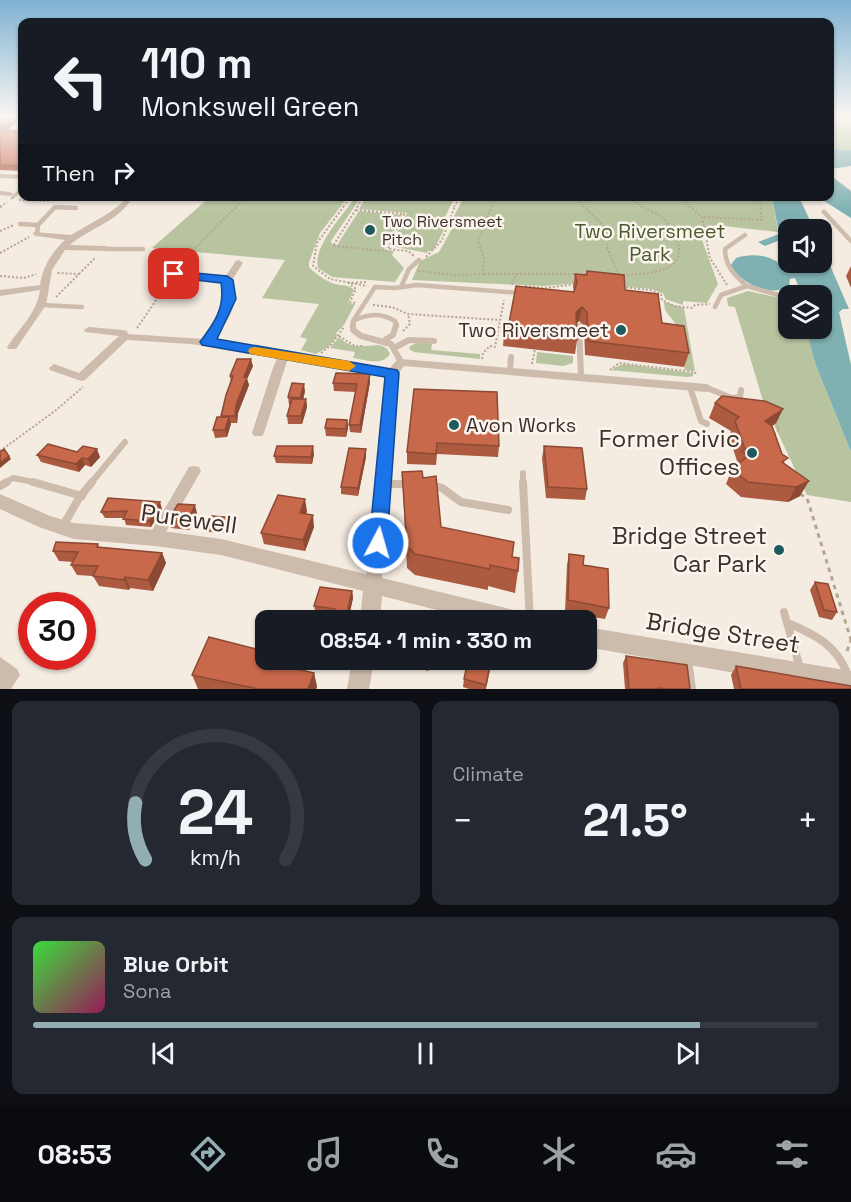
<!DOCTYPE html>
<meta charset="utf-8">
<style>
:root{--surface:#171b24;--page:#242831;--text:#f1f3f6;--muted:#9ea1a6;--line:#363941;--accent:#92aeb2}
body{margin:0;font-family:"Space Grotesk",sans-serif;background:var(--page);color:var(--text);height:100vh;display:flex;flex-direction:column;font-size:22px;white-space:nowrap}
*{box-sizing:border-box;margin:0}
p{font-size:20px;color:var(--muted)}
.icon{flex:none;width:33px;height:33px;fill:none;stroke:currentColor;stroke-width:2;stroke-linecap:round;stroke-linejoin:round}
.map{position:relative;height:689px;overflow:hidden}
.drawer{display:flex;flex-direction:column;gap:12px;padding:12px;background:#0d0f14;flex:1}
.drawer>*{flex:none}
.banner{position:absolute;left:18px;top:18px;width:816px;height:183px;border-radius:12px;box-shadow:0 2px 4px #0004;background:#171b24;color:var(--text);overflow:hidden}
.buttons{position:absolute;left:778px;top:219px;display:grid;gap:12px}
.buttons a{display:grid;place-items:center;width:54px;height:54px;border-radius:12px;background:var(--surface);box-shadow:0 2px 4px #0004;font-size:30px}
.speed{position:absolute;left:18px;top:592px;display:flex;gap:12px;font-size:30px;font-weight:700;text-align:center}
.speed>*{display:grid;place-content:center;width:78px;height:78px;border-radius:50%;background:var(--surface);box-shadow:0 2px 4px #0004;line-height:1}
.speed .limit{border:9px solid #d22;background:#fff;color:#111}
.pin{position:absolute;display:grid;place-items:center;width:51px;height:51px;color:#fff;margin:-26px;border-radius:12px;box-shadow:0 3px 9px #0006}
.me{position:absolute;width:66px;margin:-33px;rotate:6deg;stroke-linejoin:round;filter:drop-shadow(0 0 4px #0008)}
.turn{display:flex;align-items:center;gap:21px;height:126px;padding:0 24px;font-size:27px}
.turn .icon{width:78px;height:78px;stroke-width:2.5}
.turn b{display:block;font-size:42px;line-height:51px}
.then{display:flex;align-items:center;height:57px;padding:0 24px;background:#0003;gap:12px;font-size:22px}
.big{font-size:45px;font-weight:700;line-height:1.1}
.drawer .card{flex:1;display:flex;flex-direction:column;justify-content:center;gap:9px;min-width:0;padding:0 21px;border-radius:12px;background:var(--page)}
.drawer .dial{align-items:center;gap:0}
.dial svg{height:156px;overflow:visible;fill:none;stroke:var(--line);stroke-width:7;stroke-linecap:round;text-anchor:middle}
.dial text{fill:var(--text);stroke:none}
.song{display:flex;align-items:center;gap:18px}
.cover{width:72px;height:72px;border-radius:9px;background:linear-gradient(135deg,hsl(120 70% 55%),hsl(330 70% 35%))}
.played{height:6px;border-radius:3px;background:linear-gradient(90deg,var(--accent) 85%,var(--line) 85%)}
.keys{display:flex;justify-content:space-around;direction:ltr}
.heat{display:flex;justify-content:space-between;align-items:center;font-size:33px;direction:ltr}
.drawer .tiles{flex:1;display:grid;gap:12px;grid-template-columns:1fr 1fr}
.card:last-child{grid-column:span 2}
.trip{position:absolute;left:255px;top:610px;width:342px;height:60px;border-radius:12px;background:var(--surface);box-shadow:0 2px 4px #0004;font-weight:700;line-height:60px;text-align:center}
.menu{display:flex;height:96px;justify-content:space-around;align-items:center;background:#090b0e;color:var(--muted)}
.menu .icon{width:42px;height:42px}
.menu .on{color:var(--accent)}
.menu b{font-size:27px;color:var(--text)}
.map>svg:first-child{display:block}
.green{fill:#b8c4a0}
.water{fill:#7fb0b2}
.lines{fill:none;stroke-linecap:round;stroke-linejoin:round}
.path-far2{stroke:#b9a596;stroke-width:1.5;stroke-dasharray:2 2;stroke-linecap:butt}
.path-far1{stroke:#b9a596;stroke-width:2;stroke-dasharray:2 2;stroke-linecap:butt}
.path{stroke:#b9a596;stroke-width:3;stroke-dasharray:4.5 4.5;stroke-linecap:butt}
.service-far3{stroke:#cdbbac;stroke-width:3}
.service-far2{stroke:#cdbbac;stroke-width:4.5}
.service-far1{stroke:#cdbbac;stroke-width:6}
.service{stroke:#cdbbac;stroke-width:8}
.minor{fill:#cdbbac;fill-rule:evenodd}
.tertiary{fill:#cdbbac;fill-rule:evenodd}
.wall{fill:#ac5a40}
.shaded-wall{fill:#8c4a34}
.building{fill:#c8694b;stroke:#8c4a34;stroke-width:1.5}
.route{fill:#1a73e8;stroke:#114b97;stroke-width:1.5}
.slow{fill:#f59e0b}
.poi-dot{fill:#1f5a5e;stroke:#fbf5ee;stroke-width:2}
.labels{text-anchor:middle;stroke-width:5;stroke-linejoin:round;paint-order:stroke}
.far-poi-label{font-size:16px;fill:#3b302b;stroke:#fbf5ee;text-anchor:start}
.park-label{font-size:20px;fill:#4a5a2e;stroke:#fbf5ee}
.poi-label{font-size:20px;fill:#3b302b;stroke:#fbf5ee;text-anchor:end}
.near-poi-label{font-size:24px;fill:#3b302b;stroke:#fbf5ee;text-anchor:end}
.near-street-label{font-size:24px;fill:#3b302b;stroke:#fbf5ee}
</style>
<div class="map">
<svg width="851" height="689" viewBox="0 0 851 689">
<rect width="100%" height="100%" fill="#f4ebe1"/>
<path class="green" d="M830 116H851V150L830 149Z
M210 197H348L320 233 309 262V267C315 274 326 281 335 284 343 286 348 284 354 290L348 303 355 304 344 325 336 333 337 336 328 347 316 354 301 350 307 339 300 337 319 304 262 298 285 260 152 248Z
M356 197H361L331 241 332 244 337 245 359 211 402 215 384 250 394 251 392 255 404 268 395 282 332 277 318 268C312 248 344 213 356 197Z
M366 197V196L455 197 444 219 446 226 433 251H428L427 253 391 246 407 213 359 209Z
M464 197H772L778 232 715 225 716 239 701 237 718 284 707 303 683 301V305L665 299 664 294 652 289 579 283 544 286 412 280 420 261 439 252 454 225 453 218Z
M748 291 789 300V328L806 329 815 363 851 452V502L807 495 763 401 735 307 728 306 727 298Z
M664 302 684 308 695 371 685 370 678 327 665 310Z
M339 337C359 358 381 334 390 354 382 366 366 360 353 358L355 352 330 348Z
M419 342 432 344 431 350 480 354V359L414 352 409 349 410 346Z
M537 352 573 356V363L563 366 536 363Z
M623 364 693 373V376L687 377 610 370Z"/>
<path class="water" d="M830 149 851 150V166L831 169 830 173Z
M830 175 851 191V218L818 197 830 196Z
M772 197H799L814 229 789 230V240H780L765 246 758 242 779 234Z
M822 247 849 309H843L839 312 851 365V452L815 363 806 329 822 328V296L802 295 795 278 790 279 789 286C767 298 744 284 730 266L736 258C753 252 777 255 787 272L799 273 798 263 822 262Z"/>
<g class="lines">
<path class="path-far2" d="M573 196 584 207
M577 196 581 202
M625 196 643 207
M678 196 691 207
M758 196 761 207
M19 200 48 201 53 196
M0 207 7 202
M235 207 246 196
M343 207 351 196
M357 207 364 196
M454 207 460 196
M492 207 496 196"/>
<path class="path-far1" d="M344 206 317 243 313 266 330 279 367 286
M358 206 333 246 386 251 387 249
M583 206 606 228 609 237 607 248 619 275
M689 206 702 217
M0 207 2 206
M356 210 404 214 388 249 408 251 414 256
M0 231 14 225
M0 253 29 237
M426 257 442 240 455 206
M180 267 191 252 237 206
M418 271 456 275 483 274 484 258 478 241 492 206
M79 274 96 257
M484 274H589
M623 275C647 274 695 272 674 236 672 232 669 224 665 220 659 214 648 210 641 206
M0 276 24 278 36 274
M348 283 367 282
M351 285 356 289 350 302 356 303
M512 285 516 274
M727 285 710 258 702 217 762 220 760 206
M525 286 545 288 576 284
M622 287 650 290 661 294 662 300 674 306 692 308 695 305 710 304
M56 297 79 274 57 273
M373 305 392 307 408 314 500 320
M137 328 168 283
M403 331 410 324 408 314
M339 336 355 346H363
M321 353 330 346 344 327
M482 359 483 353 490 346 495 347 504 300
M532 364 535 349
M610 370 619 363 695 372 696 376
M774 434 779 430 775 419
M0 451 55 411 83 387"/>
<path class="path" d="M800 494 807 498 851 640
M847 651 851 640"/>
<path class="service-far3" d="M12 198 22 189"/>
<path class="service-far2" d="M824 212 851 241
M20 224 38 225
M37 234 38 225 55 207 76 208
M105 249H143
M747 286 782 296
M401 287 409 269 419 260
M41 305 82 307
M715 307 721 295 747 286C735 276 725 266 725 249L745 235
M353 321 375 287 395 288 417 285 521 293
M353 326V321C368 314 380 312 395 321L397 326"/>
<path class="service-far1" d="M353 325V330L361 336 391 344 401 362
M579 326 581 376
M386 339 393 335 396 325
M396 347 409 340 434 341
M510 370 511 357
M690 387 701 421 707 424
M707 388 732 398 740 397 741 390
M523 473V483
M4 483 13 478 38 483
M91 483 125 442"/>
<path class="service" d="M33 482 82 496
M523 482 530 621
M386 484H409
M431 485 442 488 461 502 508 510
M0 486 7 482
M63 526 79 498 92 482
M784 612 800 668
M788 623C816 635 838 646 848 676
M688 660 692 689"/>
<path class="minor" d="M0 174 22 175V179L0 178Z
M0 191 10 192 14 194 10 196 0 195Z
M125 196H133C121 221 89 228 70 245L105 246 108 247V251L65 250 52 270 46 305 16 349H8L7 347C19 329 37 313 40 290L0 296V290L40 285C43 266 52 252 65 240L37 236 33 234 34 232 71 235 109 213 123 202Z
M239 260 243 263 232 280C233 286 235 294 235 300 233 314 222 329 214 340L389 369 397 360 401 359 707 384 713 388 707 392 404 366 398 374 390 501 381 585 378 590 373 592 368 590 365 585 376 501 386 376 288 358 264 433 262 436H254L252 433 273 368 278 356 191 344 127 340 85 380 81 381 50 370 49 368 54 364 79 373 119 336 85 332 84 330 89 327 123 330 127 331 128 334 204 339C218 321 227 306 223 282L159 276 154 273 159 270 225 277 236 261Z
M194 466 199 467 201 471 160 542 155 544 150 542 148 538 150 534 189 467Z
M0 657 17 669 20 675 11 689H0Z"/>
<path class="tertiary" d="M0 494 50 516 74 523 155 530 221 539 518 611 525 614 528 621H480L382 596 380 621H360L363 591 221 555 155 546 74 539 39 527 0 509Z
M586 627 851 671V689H827L586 647Z
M352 660H374L369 689H347Z"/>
</g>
<path class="wall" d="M0 116H22L7 131H22V171L0 170Z
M851 266V288L846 276Z
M575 274 625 290 662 323 689 353 684 367 585 355 584 326 579 321 577 323V340L575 354 503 346 504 332 509 323 574 292 573 287Z
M253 366 247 379 249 385 238 413 237 423H231L227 437 215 438 213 430 221 417 231 382 230 376Z
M370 382 361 433 350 432 349 425 356 392 334 391 333 383Z
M414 389 499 446 498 457 437 454 436 465 407 464V452Z
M305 391 303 399H306L307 407 302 424H288L287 416 290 405H289L288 397Z
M715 403 783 409 776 423 772 426 785 464 800 496 788 502 741 497 726 484 732 469 735 466 737 461 729 436 731 431 709 418Z
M347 420 348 428 346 437 326 436 325 428Z
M544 446 587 489 585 500 546 498 542 458Z
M366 449V457L358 496 341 494V487Z
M314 454 312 464 276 463 274 456Z
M37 455 100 457 91 467 85 465 79 472 41 462Z
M402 472 423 478 441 527 512 557 518 571 515 593 488 586V590L415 575 407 568Z
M162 509 151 527 126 525 124 518H105L101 512Z
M307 511 306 514 314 527 305 551 264 544 261 533Z
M197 513 189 530 171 528 168 520Z
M233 518 234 522 230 533 209 532 207 528Z
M98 544 99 547 162 553 166 563 153 591 130 588 129 590 99 586 93 576 77 575 71 565 73 562 59 561 53 551Z
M569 554 609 608 605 619 565 612 567 565Z
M815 582 837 612 832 620 819 617 810 590Z
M352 591 353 598 348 621H332L333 616 316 614 314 606Z
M626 656 690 689H625L623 663Z
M263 660 314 673 317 687 316 689H198L192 675Z
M402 660H432L428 671 402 663Z
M468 660H492L486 689H469L463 687 464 679Z
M736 666 851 689H734L731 675Z"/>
<path class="shaded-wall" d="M16 116H22L3 135 1 130Z
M582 307 579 321 574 326 576 312Z
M251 359 253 366 247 379 249 385 238 413 237 423 235 416 236 405 244 377Z
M370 374V382L361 433 360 425Z
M304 384 305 391 302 405 300 398Z
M306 399 307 407 302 424 301 416Z
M783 409 776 423 758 436 765 421Z
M229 417 231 424 227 437 225 430Z
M347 420 348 428 346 437V429Z
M313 446 314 454 312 464 311 457Z
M97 449 100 457 91 467 88 459Z
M366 449V457L358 496V488Z
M9 456 11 459 0 468V463Z
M82 458 85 465 79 472 76 464Z
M809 481 800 496 788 502 796 487Z
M305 499 307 511 302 525 300 513Z
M160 502 162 509 151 527 149 521Z
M195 505 197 513 189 530 187 522Z
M313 515 314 527 305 551 303 540Z
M233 518 234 522 230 533 229 529Z
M162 553 166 563 153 591 148 580Z
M125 577 130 588 129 590 124 580Z
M352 591 353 598 348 621H345Z
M260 650 264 665 256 659Z
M429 660H432L428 671 429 662Z
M314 673 317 687 316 689H308Z"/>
<path class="building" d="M0 116H16L1 130 22 131V166L0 165Z
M587 271 624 275 625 290 658 294 662 323 684 326 689 353 588 341 587 312 582 307 576 312 577 340 504 332 506 322 509 323 516 286 574 292 577 282 575 274 587 275Z
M237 359H251L244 377H247L236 405 235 416H221L226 395 233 376H230Z
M336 373 370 374 360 425H349L357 384 333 383Z
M292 383 304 384 300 398 288 397Z
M414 389 497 392 499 446 437 443 436 454 407 452Z
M722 396 765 401 783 409 765 421 772 426 782 454 788 458 782 462 809 481 796 487 748 482 732 469 748 456 742 451 745 449 735 421 739 417 715 403Z
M292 399H306L301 416H287Z
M217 417H229L225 430H213Z
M327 419 347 420 346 429 325 428Z
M48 444 77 452 83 446 97 449 88 459 82 458 76 464 37 455Z
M277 446H313L311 457 274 456Z
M544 446 582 448 587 489 548 487Z
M349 448 366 449 358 488 341 487Z
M4 449 9 456 0 463V452Z
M422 471 423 478 436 476 441 527 514 542 512 557 519 558 518 571 490 565V569L415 554 407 546 402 472Z
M278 495 305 499 300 513 313 515 303 540 261 533Z
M108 498 160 502 149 521 123 519 127 511 101 512Z
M178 504 195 505 187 522 168 520Z
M212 516 233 518 229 529 207 528Z
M56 542 98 544 97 547 162 553 148 580 125 577 124 580 93 576 98 566 71 565 78 552 53 551Z
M569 554 584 556 583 565 608 569 609 608 568 600Z
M815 582 828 584 837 612 824 610Z
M320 587 352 591 345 621H332L335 609 314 606Z
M416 612 450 621H413Z
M209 637 260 650 256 659 314 673 308 689H258L192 675Z
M626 656 687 665 690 689H667L658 688V689H629Z
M468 660H491L486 685 464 679Z
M736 666 851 686V689H741Z"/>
<linearGradient id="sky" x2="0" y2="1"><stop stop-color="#7eb2d2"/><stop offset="0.55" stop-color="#faf6f2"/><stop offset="1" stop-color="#faf6f2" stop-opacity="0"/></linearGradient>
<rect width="851" height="212" fill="url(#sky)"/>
<path class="route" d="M174 271 227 276 233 280 236 299 217 339 397 370 399 373 387 543 385 549 378 551 371 549 369 543 385 377 202 345 200 342C215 322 225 308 221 283L170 277V272Z"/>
<path class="slow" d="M255 347 349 361 356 366 349 371 250 354 248 351 250 348Z"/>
<g class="poi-dot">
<circle cx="370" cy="230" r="6"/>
<circle cx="621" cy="330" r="6"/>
<circle cx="454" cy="425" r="6"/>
<circle cx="752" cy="453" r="6"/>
<circle cx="779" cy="550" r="6"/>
</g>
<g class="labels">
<g class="far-poi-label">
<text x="382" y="227">Two Riversmeet<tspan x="382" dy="18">Pitch</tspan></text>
</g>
<g class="park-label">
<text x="650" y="238">Two Riversmeet<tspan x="650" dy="23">Park</tspan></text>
</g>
<g class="poi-label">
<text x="609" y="337">Two Riversmeet</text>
<text x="466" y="432" text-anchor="start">Avon Works</text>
</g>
<g class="near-poi-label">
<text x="740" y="447">Former Civic<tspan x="740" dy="28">Offices</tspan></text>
<text x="767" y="544">Bridge Street<tspan x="767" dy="28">Car Park</tspan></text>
</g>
<g class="near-street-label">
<text transform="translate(189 519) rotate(8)" y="8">Purewell</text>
<text transform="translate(723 633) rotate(9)" y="8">Bridge Street</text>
</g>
</g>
</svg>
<div class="buttons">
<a><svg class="icon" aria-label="sound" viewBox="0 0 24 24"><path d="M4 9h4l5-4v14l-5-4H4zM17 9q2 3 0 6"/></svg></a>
<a><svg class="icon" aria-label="layers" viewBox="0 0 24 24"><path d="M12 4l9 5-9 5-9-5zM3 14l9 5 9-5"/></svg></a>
</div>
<div class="speed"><div class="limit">30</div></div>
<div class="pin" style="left:174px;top:274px;background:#d93025"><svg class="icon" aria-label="arrive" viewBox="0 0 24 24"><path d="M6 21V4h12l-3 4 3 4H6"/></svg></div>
<svg class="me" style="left:378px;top:543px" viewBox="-20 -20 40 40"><circle r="17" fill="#1a73e8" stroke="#fff" stroke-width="3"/><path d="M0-11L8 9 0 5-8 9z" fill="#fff"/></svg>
<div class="trip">08:54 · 1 min · 330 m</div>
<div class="banner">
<div class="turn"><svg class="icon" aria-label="left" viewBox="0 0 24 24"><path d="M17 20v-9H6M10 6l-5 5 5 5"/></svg><div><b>110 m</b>Monkswell Green</div></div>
<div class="then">Then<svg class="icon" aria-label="right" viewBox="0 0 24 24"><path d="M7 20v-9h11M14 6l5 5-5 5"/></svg></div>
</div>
</div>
<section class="drawer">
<div class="tiles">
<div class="card dial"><svg viewBox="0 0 100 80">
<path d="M14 69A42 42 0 1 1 86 69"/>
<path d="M14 69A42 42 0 0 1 9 40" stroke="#92aeb2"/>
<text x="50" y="56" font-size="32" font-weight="700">24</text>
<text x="50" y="72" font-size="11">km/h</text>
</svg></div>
<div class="card"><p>Climate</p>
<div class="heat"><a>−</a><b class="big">21.5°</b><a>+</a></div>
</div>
<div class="card">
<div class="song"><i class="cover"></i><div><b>Blue Orbit</b><p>Sona</p></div></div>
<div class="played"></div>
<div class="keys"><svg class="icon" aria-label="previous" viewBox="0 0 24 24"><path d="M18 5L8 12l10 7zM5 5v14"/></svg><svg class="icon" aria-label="pause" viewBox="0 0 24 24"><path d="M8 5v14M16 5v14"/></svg><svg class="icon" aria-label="next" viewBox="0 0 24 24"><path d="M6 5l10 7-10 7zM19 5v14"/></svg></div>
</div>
</div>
</section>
<nav class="menu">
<b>08:53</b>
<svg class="icon on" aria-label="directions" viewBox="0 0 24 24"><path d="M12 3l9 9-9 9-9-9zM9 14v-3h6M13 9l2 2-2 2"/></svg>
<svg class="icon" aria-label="music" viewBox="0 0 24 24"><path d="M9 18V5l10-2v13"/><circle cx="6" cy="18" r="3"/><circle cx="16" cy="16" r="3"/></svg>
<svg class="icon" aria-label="phone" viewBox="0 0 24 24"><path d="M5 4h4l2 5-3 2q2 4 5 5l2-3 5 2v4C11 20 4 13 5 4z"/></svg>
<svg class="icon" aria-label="climate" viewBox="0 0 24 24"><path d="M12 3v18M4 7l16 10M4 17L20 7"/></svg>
<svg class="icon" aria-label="car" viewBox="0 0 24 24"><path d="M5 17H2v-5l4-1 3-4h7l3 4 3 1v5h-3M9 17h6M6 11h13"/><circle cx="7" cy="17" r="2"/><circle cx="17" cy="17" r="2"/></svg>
<svg class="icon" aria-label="filters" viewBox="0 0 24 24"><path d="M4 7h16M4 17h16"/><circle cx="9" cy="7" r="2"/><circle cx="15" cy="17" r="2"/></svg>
</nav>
